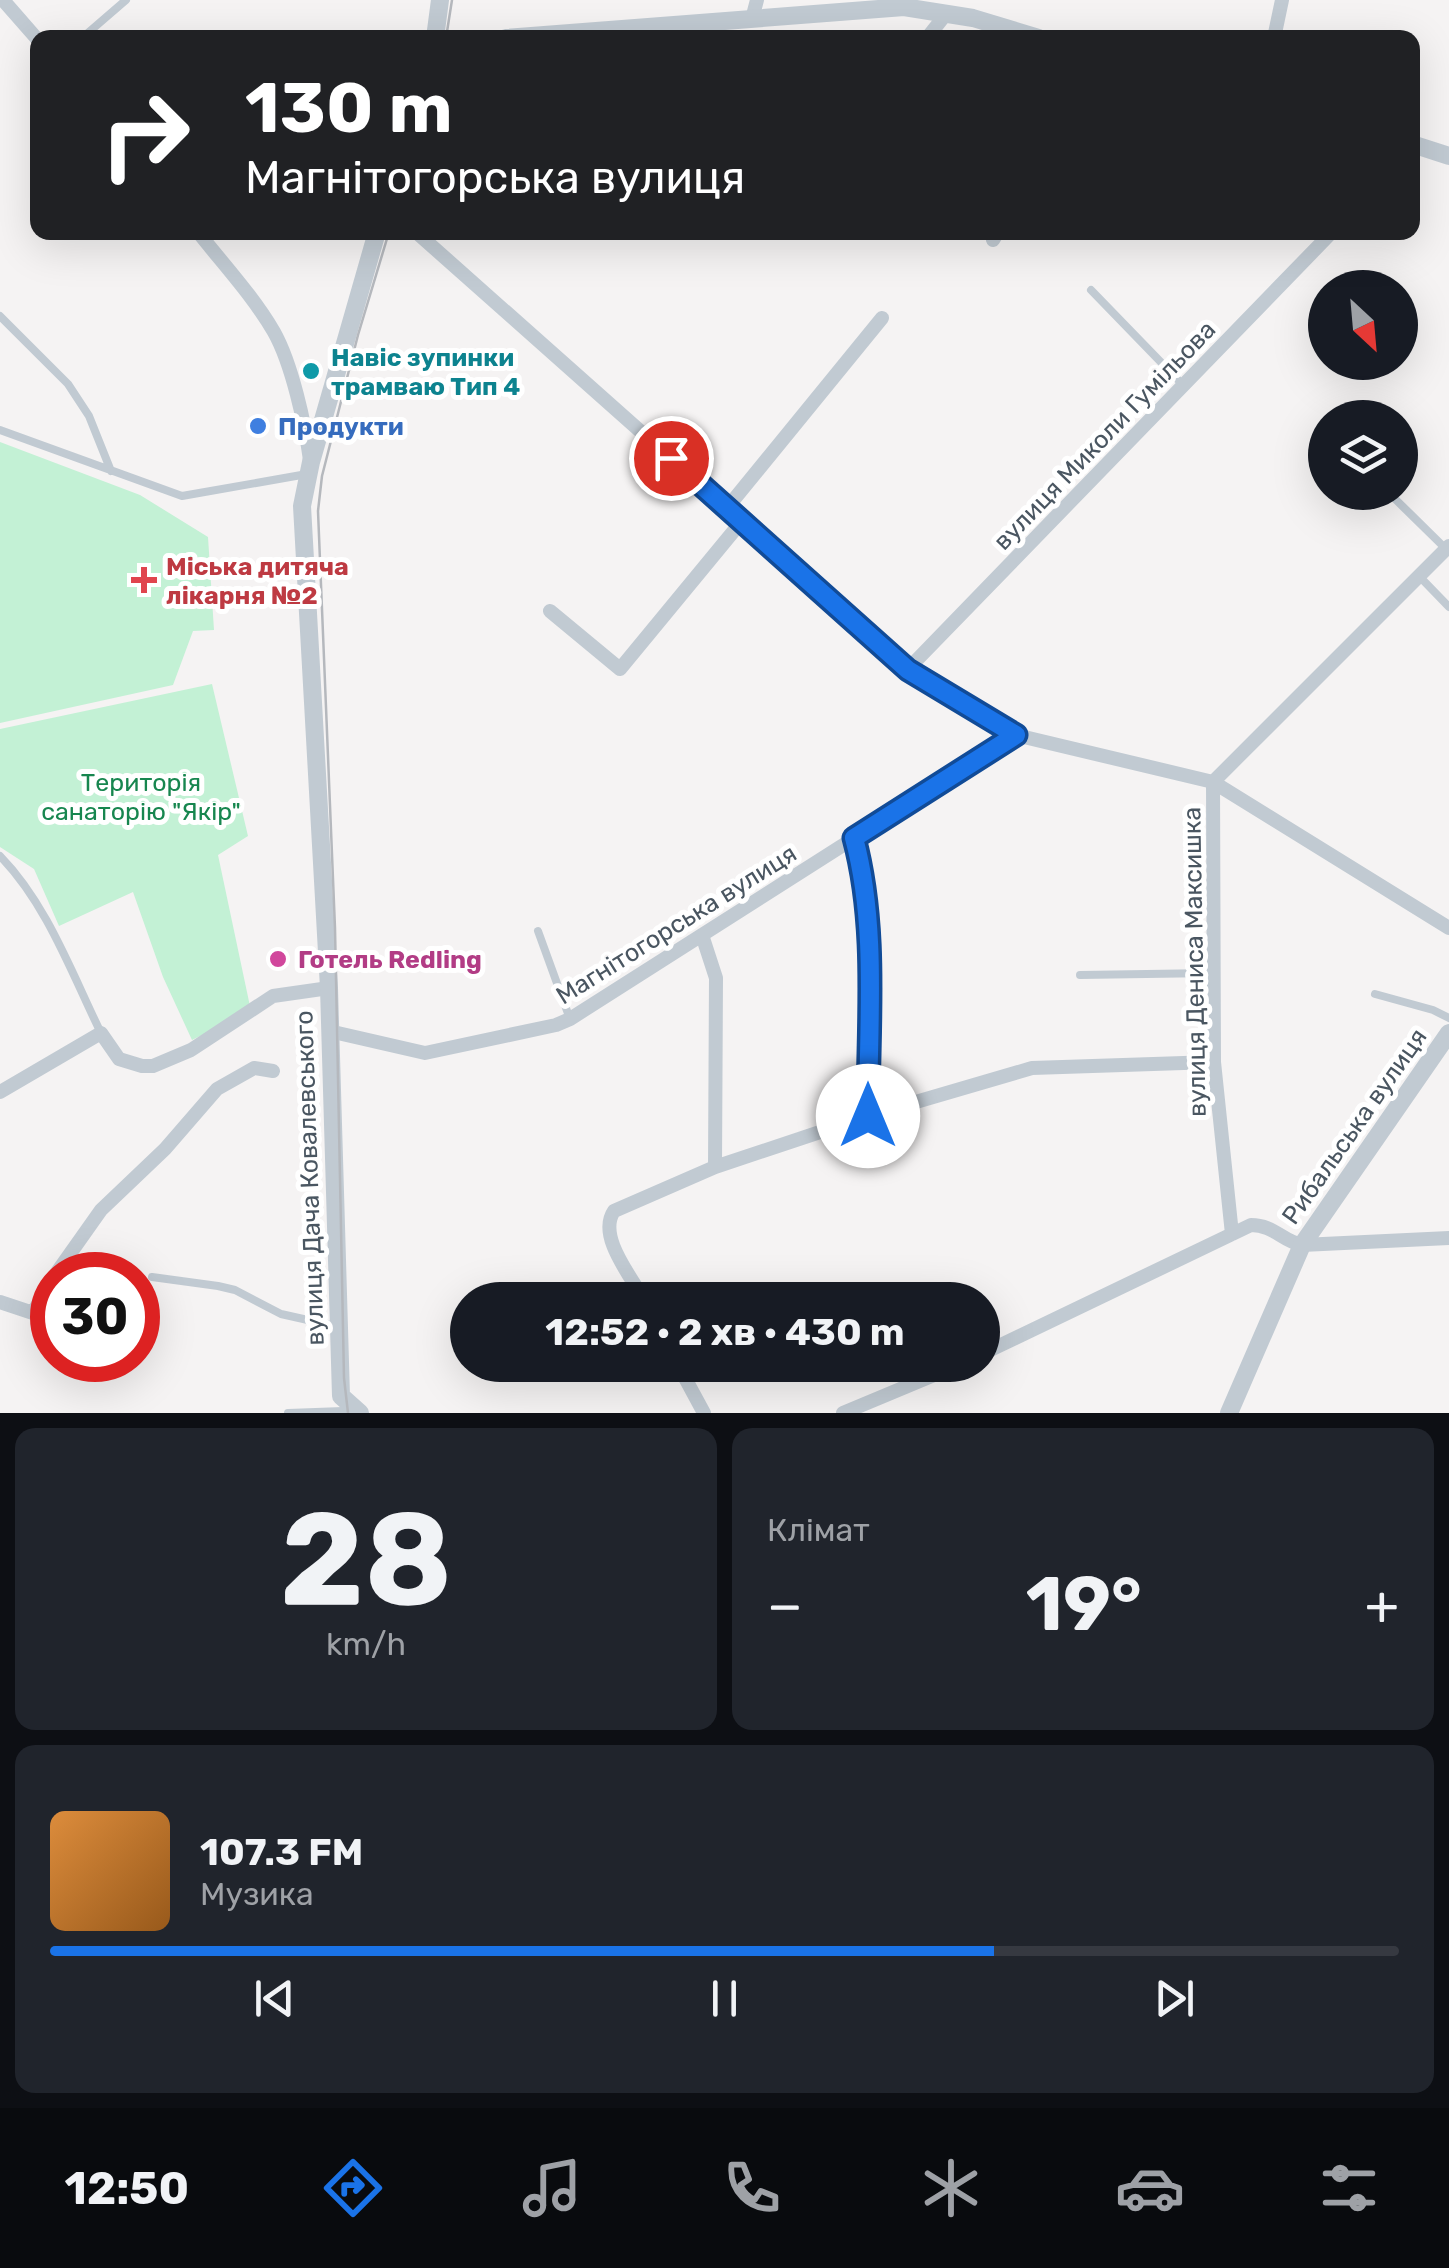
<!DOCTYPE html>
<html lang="uk">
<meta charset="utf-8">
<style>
:root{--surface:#171b24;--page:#20242c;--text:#f1f3f6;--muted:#9ea1a6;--line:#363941;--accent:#1a73e8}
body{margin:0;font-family:Rubik,sans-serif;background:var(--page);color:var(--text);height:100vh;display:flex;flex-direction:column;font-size:38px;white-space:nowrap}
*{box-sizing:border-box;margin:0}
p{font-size:32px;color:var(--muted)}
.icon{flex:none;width:55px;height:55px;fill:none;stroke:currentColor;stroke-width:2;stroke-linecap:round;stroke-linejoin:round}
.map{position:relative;height:1413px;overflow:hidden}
.details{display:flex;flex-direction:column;gap:15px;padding:15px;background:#0d0f14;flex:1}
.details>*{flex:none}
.hud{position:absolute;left:30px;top:30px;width:1390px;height:210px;border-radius:20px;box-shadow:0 10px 40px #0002;background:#202124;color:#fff;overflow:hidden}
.needle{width:65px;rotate:154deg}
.tools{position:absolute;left:1308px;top:270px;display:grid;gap:20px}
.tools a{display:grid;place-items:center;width:110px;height:110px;border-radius:50%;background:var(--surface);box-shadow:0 10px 40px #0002;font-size:50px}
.speed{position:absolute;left:30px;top:1252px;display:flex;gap:20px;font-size:50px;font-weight:700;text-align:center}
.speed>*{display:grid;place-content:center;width:130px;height:130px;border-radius:50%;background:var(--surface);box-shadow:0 10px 40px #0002;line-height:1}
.speed .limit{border:15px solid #d22;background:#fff;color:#111}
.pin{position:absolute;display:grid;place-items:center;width:85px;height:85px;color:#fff;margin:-42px;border:5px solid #fff;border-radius:50%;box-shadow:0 2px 10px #0007}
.me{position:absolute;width:110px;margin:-55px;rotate:0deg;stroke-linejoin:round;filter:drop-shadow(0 0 8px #0008)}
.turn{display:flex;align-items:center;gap:35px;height:210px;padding:0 50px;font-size:45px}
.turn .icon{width:130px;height:130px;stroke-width:2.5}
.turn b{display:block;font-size:70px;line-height:85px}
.big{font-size:75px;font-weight:700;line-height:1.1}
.details .widget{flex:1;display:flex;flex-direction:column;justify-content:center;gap:15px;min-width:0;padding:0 35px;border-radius:20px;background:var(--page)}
.details .dial{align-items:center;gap:0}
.dial b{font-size:130px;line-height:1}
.song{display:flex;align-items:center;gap:30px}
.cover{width:120px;height:120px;border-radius:15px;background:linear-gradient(135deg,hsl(30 70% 55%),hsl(30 70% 35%))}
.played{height:10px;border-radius:5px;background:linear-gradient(90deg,var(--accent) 70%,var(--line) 70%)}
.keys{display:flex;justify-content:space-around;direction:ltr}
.heat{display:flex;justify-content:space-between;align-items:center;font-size:55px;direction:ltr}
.details .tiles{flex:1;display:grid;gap:15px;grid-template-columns:1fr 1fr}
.widget:last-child{grid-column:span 2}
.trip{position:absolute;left:450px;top:1282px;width:550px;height:100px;border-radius:50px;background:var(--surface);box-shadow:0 10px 40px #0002;font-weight:700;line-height:100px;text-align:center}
.tabs{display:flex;height:160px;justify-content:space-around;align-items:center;background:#090b0e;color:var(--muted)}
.tabs .icon{width:70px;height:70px}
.tabs .active{color:var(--accent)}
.tabs b{font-size:45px;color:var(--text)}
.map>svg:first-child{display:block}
.green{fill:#c3f1d5}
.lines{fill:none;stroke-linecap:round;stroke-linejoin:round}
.service{stroke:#c1cad2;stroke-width:8}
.minor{stroke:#c1cad2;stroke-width:14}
.tertiary{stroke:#c1cad2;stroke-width:18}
.tram{stroke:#b5b8bd;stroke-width:2.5}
.route-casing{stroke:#114b97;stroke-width:25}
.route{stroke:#1a73e8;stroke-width:18}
.culture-dot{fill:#0f9aa8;stroke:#fff;stroke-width:4}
.shop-dot{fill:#3f7fe0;stroke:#fff;stroke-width:4}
.health-dot{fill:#e0444e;stroke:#fff;stroke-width:4}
.hotel-dot{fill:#d1479c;stroke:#fff;stroke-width:4}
.labels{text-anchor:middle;stroke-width:10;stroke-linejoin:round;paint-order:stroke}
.culture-label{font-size:25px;font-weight:bold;fill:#0d838f;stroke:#fff;text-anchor:start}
.shop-label{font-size:25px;font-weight:bold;fill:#366cbe;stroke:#fff;text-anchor:start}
.street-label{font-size:25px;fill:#4a5661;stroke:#fff}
.health-label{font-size:25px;font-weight:bold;fill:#be3a42;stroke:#fff;text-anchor:start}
.park-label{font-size:25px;fill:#17864f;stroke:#fff}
.hotel-label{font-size:25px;font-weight:bold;fill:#b23c85;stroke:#fff;text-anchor:start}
</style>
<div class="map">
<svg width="1449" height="1413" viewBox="0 0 1449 1413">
<rect width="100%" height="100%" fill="#f5f3f3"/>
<path class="green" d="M0 442 140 495 208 537 214 630 193 631 173 685 0 723Z
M212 684 248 836 218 855 251 1011 192 1040 163 977 133 892 59 926 34 869 0 847V729Z"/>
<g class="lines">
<path class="service" d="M82 38 126 0
M1091 290 1184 386
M0 316 68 384 89 416 111 471
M0 430 182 496 307 474
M1388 492 1446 549
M1419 576 1449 607
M0 856C47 904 72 974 101 1033
M538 931 570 1019
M1080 975 1213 973
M1375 994 1433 1010 1449 1018
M152 1277 218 1286 235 1290 281 1314 339 1327
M288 1413 343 1411"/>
<path class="minor" d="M3 0 38 40
M752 19 757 0
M927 38 946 14
M1274 38 1282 0
M198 232C224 265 253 296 274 332 292 364 305 424 310 460
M416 232 908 669 1016 735 1213 782 1449 928
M993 240 998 232
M727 508 882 318
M550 611 620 669 742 521
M908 669 1332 232
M854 838C877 928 868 1025 868 1116
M702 935 716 978 715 1167
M329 1031 425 1053 556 1025 570 1019 1016 735
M0 1092 101 1033 119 1059 142 1066H153L191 1050 273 996 329 988
M1232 1234 1214 1062 1213 782 1449 546
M55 1275 101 1210 165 1149 217 1089 254 1068 273 1071
M644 1300C631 1276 597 1236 614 1211L715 1167 868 1116 1032 1068 1214 1062
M0 1302 33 1313 52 1279
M982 1354 1251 1225C1274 1225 1282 1241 1302 1245L1449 1238
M678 1365 704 1413
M843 1413 958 1365"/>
<path class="tertiary" d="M435 38 440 0
M506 38 904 7 973 18 1039 38
M1412 144 1449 156
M360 1413 341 1396 329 988 302 506 311 462 377 232
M1229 1413 1302 1245 1449 1033"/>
<path class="tram" d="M446 38 452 0
M348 1413 344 1378 335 928 318 511 322 476 358 335 389 232"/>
</g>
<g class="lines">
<g class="route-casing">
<path id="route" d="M671 458 908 670 1016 735 854 838C878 927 868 1025 868 1116"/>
</g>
<use href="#route" class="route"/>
</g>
<circle class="culture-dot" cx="311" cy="371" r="10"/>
<circle class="shop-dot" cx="258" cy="426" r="10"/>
<path class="health-dot" d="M139 565h10v10h10v10h-10v10h-10v-10h-10v-10h10z"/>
<circle class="hotel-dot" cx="278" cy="959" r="10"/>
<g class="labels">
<g class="culture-label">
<text x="331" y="366">Навіс зупинки<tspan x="331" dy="29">трамваю Тип 4</tspan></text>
</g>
<g class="shop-label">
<text x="278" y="435">Продукти</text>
</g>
<g class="street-label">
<text transform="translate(1104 435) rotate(-46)" y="9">вулиця Миколи Гумільова</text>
<text transform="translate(676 924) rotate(-32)" y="9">Магнітогорська вулиця</text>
<text transform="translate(1194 962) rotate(-91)" y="9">вулиця Дениса Максишка</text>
<text transform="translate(1354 1126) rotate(-55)" y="9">Рибальська вулиця</text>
<text transform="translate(309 1178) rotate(-92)" y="9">вулиця Дача Ковалевського</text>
</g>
<g class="health-label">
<text x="166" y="575">Міська дитяча<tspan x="166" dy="29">лікарня №2</tspan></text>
</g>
<g class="park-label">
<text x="141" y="791">Територія<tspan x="141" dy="29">санаторію "Якір"</tspan></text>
</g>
<g class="hotel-label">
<text x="298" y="968">Готель Redling</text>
</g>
</g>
</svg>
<div class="tools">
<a><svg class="needle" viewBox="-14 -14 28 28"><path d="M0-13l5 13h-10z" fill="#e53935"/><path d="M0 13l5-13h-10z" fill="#9ea1a6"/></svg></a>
<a><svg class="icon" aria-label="layers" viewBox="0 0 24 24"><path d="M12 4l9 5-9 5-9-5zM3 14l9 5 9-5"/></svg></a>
</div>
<div class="speed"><div class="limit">30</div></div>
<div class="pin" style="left:671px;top:458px;background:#d93025"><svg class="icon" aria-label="arrive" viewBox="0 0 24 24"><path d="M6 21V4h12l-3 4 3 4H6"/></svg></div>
<svg class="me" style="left:868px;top:1116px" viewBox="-20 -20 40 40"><circle r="19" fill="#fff"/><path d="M0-13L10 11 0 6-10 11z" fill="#1a73e8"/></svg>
<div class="trip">12:52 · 2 хв · 430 m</div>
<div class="hud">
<div class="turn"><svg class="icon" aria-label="right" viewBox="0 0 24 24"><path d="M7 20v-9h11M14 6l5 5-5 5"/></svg><div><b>130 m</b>Магнітогорська вулиця</div></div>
</div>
</div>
<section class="details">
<div class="tiles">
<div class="widget dial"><b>28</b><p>km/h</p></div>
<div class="widget"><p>Клімат</p>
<div class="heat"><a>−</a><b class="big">19°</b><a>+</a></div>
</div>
<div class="widget">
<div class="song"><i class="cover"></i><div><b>107.3 FM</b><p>Музика</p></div></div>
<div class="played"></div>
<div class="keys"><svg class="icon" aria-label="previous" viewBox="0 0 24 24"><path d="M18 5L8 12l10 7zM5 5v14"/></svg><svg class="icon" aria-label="pause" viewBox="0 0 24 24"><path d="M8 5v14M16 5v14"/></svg><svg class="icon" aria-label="next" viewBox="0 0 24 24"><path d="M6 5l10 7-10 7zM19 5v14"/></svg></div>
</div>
</div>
</section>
<nav class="tabs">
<b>12:50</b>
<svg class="icon active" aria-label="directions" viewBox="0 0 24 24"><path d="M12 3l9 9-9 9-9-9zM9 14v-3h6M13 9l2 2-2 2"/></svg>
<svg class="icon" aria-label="music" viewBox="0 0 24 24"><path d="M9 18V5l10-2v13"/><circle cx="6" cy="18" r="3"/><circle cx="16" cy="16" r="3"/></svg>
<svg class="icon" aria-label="phone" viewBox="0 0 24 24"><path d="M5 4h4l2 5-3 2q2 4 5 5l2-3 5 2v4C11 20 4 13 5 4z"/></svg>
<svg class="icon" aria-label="climate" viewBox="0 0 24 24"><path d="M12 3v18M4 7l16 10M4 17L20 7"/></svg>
<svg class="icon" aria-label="car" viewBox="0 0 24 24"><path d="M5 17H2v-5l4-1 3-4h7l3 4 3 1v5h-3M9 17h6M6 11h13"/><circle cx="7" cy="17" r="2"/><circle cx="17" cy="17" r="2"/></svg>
<svg class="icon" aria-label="filters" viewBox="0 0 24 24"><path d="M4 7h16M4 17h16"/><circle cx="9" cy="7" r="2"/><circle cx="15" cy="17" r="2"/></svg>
</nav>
